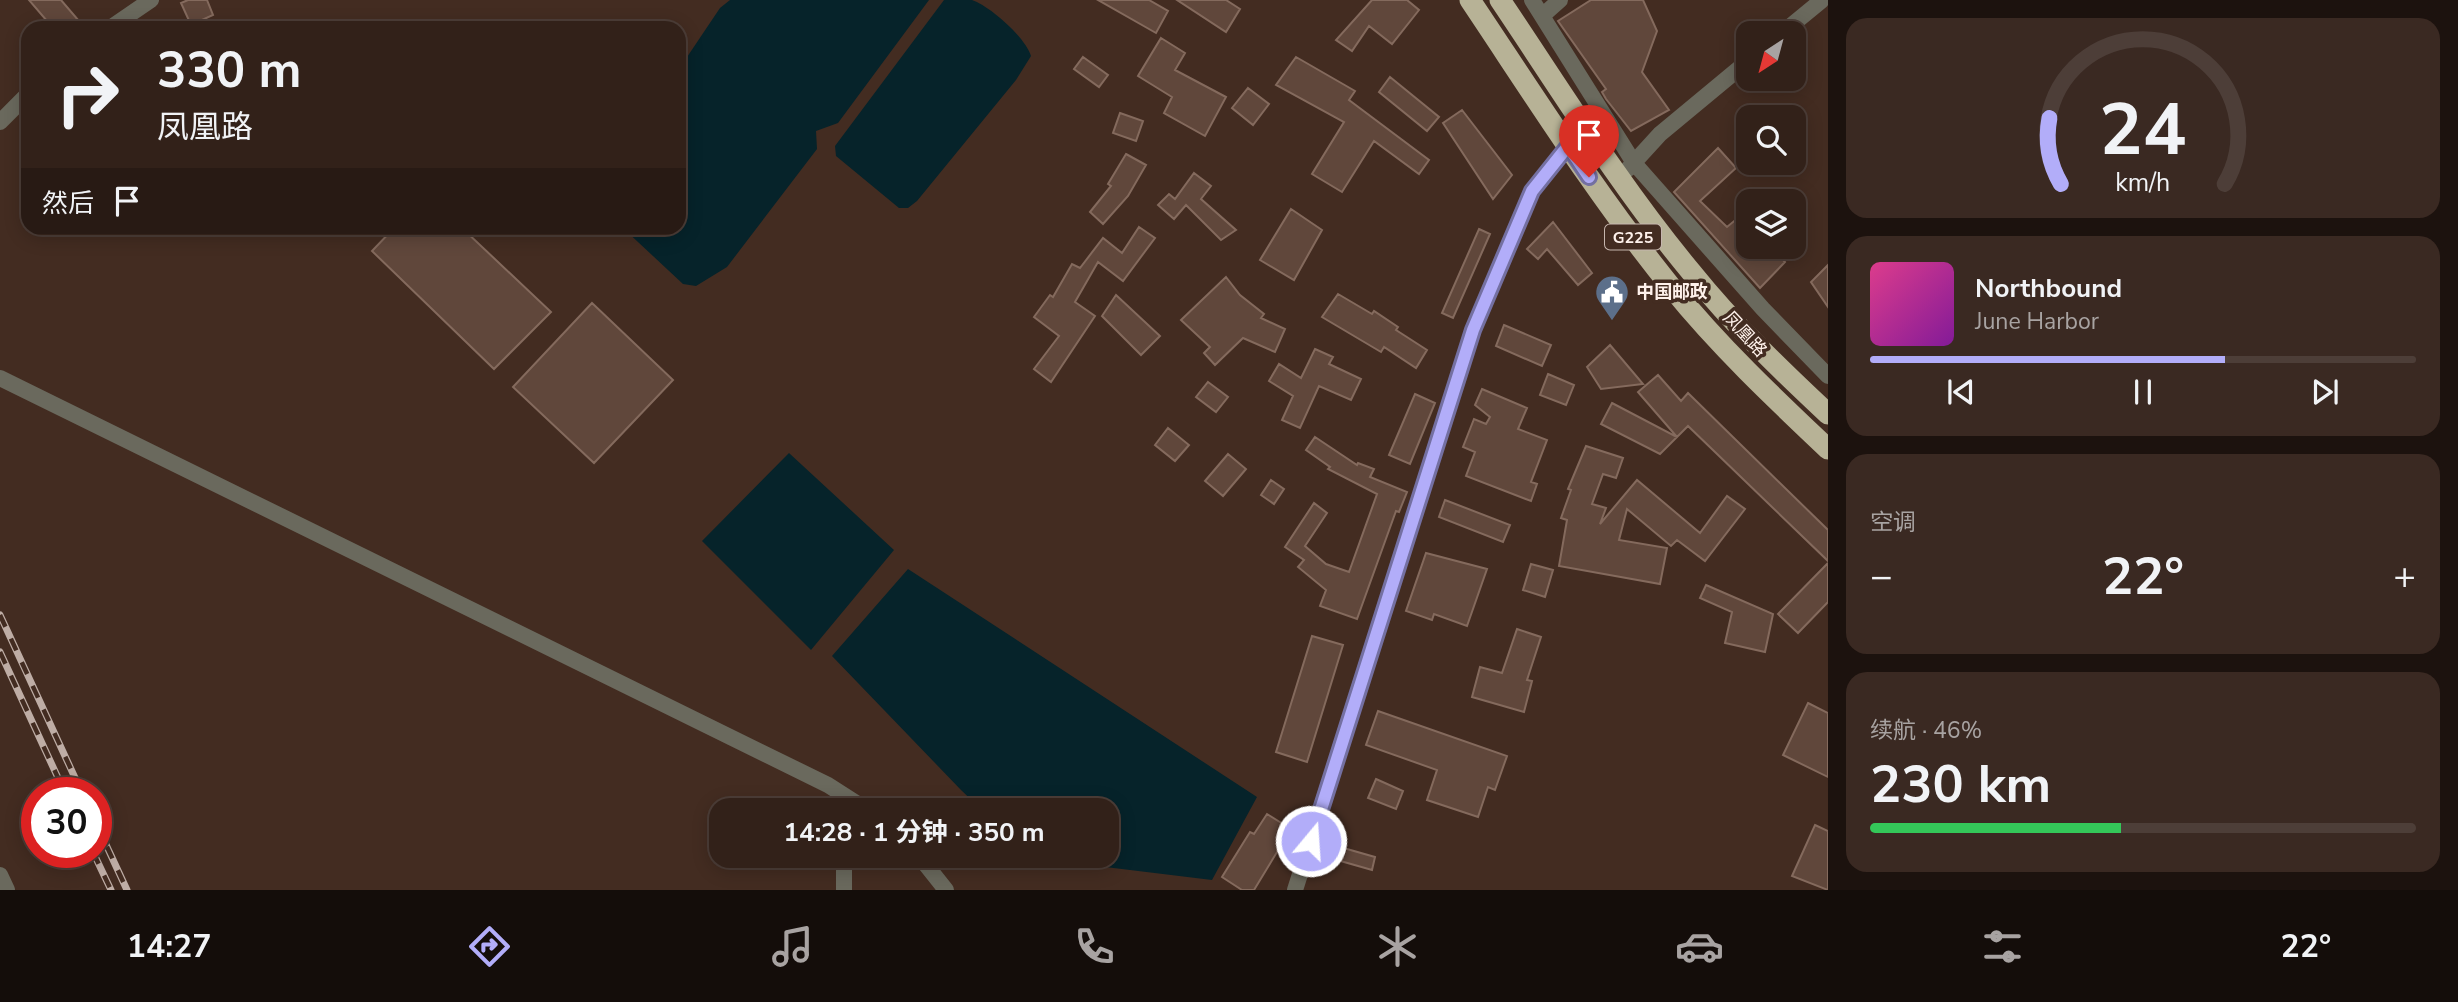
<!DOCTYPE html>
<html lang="zh">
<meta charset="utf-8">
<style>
:root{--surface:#322119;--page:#3a2922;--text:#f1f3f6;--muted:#a8a3a2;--line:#4d3e38;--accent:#b2adf9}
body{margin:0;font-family:"Nunito Sans","Noto Sans SC",sans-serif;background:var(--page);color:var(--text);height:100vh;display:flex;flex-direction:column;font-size:26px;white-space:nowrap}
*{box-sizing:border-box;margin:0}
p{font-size:23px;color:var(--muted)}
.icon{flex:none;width:38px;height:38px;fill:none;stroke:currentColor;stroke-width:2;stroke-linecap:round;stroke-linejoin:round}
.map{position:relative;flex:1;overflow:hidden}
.side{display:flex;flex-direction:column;gap:18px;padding:18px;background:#1c120e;width:630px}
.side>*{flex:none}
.banner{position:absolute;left:21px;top:21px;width:665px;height:214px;border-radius:21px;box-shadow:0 4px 18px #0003,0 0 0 2px var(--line);background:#322119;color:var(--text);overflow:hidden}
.needle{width:46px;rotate:216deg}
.buttons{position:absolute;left:1736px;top:21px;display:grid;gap:14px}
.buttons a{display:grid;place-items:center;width:70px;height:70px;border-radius:14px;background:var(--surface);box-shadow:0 4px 18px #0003,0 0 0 2px var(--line);font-size:35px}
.speed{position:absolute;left:21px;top:777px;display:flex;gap:14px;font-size:35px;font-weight:700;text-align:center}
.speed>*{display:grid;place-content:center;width:91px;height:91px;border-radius:50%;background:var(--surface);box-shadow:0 4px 18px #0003,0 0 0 2px var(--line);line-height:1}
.speed .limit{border:10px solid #d22;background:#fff;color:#111}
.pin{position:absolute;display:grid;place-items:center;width:60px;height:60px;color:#fff;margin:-72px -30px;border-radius:50% 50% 50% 0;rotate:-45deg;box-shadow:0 0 7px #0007}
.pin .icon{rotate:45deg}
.me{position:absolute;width:77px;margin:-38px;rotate:18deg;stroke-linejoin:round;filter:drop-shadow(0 0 5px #0008)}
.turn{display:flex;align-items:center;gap:24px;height:147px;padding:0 21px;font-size:32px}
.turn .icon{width:91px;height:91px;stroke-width:2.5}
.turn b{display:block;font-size:49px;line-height:60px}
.then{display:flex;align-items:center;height:66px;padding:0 21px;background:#0003;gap:14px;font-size:26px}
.big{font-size:52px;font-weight:700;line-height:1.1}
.side .card{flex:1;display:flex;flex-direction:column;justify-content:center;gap:10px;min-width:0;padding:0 24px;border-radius:21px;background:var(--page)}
.side .dial{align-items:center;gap:0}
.dial svg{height:182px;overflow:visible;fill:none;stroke:var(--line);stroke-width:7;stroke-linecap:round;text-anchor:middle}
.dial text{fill:var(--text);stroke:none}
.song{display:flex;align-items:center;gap:21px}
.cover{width:84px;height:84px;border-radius:10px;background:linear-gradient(135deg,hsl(330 70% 55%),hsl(290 70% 35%))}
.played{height:7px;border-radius:4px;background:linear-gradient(90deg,var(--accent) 65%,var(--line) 65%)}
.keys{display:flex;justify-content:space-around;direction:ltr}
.heat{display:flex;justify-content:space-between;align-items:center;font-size:38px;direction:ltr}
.charge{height:10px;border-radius:5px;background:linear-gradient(90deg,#34c759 46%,var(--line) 0)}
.trip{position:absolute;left:709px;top:798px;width:410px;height:70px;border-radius:21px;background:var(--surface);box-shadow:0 4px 18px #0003,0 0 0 2px var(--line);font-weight:700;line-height:70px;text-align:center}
.tabs{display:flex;height:112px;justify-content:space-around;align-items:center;background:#140d0a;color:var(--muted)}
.tabs .icon{width:49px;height:49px}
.tabs .selected{color:var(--accent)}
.tabs b{font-size:32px;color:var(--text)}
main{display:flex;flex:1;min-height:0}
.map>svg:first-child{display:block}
.water{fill:#06232a}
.building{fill:#60473b;stroke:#846a5d;stroke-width:2}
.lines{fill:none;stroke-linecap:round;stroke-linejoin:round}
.minor{stroke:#6a695d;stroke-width:16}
.highway{stroke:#b7b296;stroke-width:21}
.rail-casing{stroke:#beada5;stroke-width:7}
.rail{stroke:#432c21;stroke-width:4.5;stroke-dasharray:13;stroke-linecap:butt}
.route-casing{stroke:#7470a2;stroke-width:18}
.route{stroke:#b2adf9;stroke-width:12}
.labels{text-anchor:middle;stroke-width:7;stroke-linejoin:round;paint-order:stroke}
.shield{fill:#432c21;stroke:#c6b6ae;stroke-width:2}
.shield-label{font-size:16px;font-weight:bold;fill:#fef1eb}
.poi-label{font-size:18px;font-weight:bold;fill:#fef1eb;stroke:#432c21;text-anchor:start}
.street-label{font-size:18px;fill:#fef1eb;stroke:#432c21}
</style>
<main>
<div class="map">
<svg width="1828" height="890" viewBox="0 0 1828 890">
<rect width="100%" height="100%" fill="#432c21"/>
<path class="water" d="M730 0H929L838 123 816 131 817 149 727 267 696 286 683 284 623 228H679V69L720 8Z
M944 0C952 0 964 0 972 0 990 6 1026 38 1031 56L1016 80 917 201 908 208H899L836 156 835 146Z
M789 453 894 550 811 650 702 541Z
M908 569 1257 797 1212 880 1089 865 1051 856H1106V810H982L961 790 832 656Z"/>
<path class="building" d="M29 0H61L85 28H53Z
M188 0H207L213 15 191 25 181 3Z
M1098 0H1149L1168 11 1156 33Z
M1177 0H1226L1240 9 1226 32Z
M1372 0H1407L1419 10 1392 44 1369 26 1352 51 1336 40Z
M1591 0H1643L1657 31 1642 72 1669 110 1631 131 1606 99 1602 92 1606 89 1558 21Z
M1161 38 1185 53 1175 70 1226 97 1205 136 1164 113 1172 97 1138 76Z
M1083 57 1108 75 1099 87 1074 69Z
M1296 57 1355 91 1349 100 1429 160 1419 174 1374 141 1342 192 1312 174 1344 122 1276 85Z
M1390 77 1439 117 1427 131 1379 92Z
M1248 88 1269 104 1253 125 1232 108Z
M1462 110 1512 175 1493 199 1443 123Z
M1120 113 1143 121 1136 141 1113 133Z
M1718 148 1736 168 1700 201 1727 227 1739 217 1748 226V247H1770L1785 262 1760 288 1674 192Z
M1126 154 1146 165 1128 196 1103 224 1090 212 1111 186 1108 184Z
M1194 173 1211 186 1201 199 1236 230 1221 240 1186 205 1174 219 1158 205 1169 194 1175 199Z
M1291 209 1322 230 1294 280 1260 260Z
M1553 222 1592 273 1578 285 1547 249 1538 259 1527 249Z
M1139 227 1155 238 1123 281 1098 262 1075 302 1095 316 1051 382 1034 369 1059 336 1034 317 1050 295 1053 297 1072 264 1080 268 1103 238 1122 253Z
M394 228H462L551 312 494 369 372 251Z
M1479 229 1490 234 1453 318 1442 313Z
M1828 265V307L1811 282Z
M1226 277 1240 295 1264 314 1261 318 1285 329 1275 352 1243 338 1215 365 1204 353 1210 347 1181 320Z
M1338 294 1372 314 1374 311 1398 327 1396 330 1427 350 1416 368 1384 347 1381 352 1322 317Z
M1116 295 1160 336 1141 355 1102 316Z
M592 303 673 380 594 463 513 387Z
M1504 325 1551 345 1542 366 1496 346Z
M1610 345 1643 384 1601 389 1587 367Z
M1315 349 1333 357 1329 364 1361 379 1351 400 1319 386 1300 428 1282 420 1293 396 1269 381 1279 364 1301 378Z
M1548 374 1574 385 1566 405 1540 395Z
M1658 375 1681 401 1688 393 1828 530V561L1688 426 1677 437 1638 392Z
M1208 382 1228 397 1216 412 1196 397Z
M1482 389 1527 408 1518 429 1547 440 1531 482 1537 484 1531 501 1466 476 1475 452 1463 447 1474 419 1486 424 1490 417 1475 405Z
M1415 394 1435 403 1410 464 1389 455Z
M1612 403 1677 437 1660 454 1601 424Z
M1168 428 1189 445 1175 461 1155 445Z
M1315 437 1357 465 1358 463 1374 469 1370 477 1407 492 1399 512 1396 511 1357 619 1320 606 1326 590 1298 567 1304 560 1285 547 1314 503 1327 513 1305 546 1326 564 1349 572 1377 494 1328 469 1330 467 1306 450Z
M1586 446 1623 458 1616 478 1603 474 1592 504 1606 508 1600 524 1637 480 1700 533 1727 496 1745 509 1705 561 1677 540 1671 546 1627 509 1619 540 1667 548 1660 584 1559 566 1567 520 1561 518 1571 490 1568 489Z
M1228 454 1246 469 1223 496 1205 481Z
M1271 480 1284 489 1274 504 1261 495Z
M1445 500 1510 525 1503 542 1439 517Z
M1426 553 1487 569 1467 626 1434 614 1432 620 1406 611Z
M1828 563V602L1798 633 1778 614Z
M1531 564 1553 570 1545 597 1523 590Z
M1706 585 1773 614 1765 652 1725 643 1732 612 1700 598Z
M1517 629 1541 637 1527 680 1532 681 1524 712 1472 697 1480 667 1502 673Z
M1312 636 1343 645 1307 762 1276 752Z
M1808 703 1828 713V777L1783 755Z
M1378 711 1507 756 1495 790 1488 787 1478 817 1427 800 1437 770 1366 745Z
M1376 779 1403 791 1396 809 1368 798Z
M1267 814 1291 829 1254 890H1242L1222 877 1250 832 1254 834Z
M1815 825 1828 831V890L1792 876Z
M1340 847 1375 857 1372 870 1337 860Z"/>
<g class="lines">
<path class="minor" d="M1532 0 1634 163 1763 309 1828 376
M1542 16 1560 0
M110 28 151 0
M1782 33 1821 1
M0 122 28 94
M1628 169 1660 134 1748 61
M0 378 828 785 867 810
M844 856V890
M919 856 946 890
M0 875 7 890
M1295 890 1473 330 1532 191 1568 146"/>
<path class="highway" d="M1470 0C1535 97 1598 197 1672 288 1719 346 1774 398 1828 449
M1500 0C1562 92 1621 188 1692 273 1733 324 1781 370 1828 414"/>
<g class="rail-casing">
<path id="rail" d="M0 615 82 793
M0 652 65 793
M96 823 127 890
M93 852 111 890"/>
</g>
<use href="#rail" class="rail"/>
</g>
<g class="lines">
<g class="route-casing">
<path id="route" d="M1311 841 1473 330 1532 191 1568 146 1589 177"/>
</g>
<use href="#route" class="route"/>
</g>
<defs>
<g id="civic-pin" transform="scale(1.75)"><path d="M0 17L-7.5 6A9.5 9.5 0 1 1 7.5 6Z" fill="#5c6f8a" stroke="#432c21"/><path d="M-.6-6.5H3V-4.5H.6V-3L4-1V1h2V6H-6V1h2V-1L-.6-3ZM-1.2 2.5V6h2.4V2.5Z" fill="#fff"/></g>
</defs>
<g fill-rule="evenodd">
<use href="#civic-pin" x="1612" y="292"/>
</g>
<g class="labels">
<rect class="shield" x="1605" y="224.5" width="56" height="25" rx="5"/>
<g class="shield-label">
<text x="1633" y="243">G225</text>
</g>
<g class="poi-label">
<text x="1636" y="298">中国邮政</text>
</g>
<g class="street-label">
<text transform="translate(1745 334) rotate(47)" y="6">凤凰路</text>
</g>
</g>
</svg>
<div class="buttons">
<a><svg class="needle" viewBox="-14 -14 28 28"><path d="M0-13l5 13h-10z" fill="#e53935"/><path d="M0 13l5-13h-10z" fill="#a8a3a2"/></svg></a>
<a><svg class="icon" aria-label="search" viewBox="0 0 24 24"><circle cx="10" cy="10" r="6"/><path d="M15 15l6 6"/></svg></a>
<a><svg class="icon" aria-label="layers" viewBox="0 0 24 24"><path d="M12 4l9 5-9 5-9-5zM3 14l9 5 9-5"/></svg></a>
</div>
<div class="speed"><div class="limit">30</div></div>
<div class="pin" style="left:1589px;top:177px;background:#d93025"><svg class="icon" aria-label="arrive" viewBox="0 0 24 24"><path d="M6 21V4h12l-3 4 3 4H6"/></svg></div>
<svg class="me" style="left:1311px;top:841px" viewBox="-20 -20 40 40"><circle r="17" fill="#b2adf9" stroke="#fff" stroke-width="3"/><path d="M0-11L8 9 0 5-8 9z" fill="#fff"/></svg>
<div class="trip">14:28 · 1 分钟 · 350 m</div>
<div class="banner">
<div class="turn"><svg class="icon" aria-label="right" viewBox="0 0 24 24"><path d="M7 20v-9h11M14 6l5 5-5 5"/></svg><div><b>330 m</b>凤凰路</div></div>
<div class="then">然后<svg class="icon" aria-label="arrive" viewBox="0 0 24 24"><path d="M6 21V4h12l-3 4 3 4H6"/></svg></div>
</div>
</div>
<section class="side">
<div class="card dial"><svg viewBox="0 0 100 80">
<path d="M14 69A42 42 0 1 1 86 69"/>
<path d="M14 69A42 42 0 0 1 9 40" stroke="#b2adf9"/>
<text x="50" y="56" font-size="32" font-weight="700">24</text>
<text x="50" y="72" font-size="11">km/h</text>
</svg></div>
<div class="card">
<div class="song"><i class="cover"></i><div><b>Northbound</b><p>June Harbor</p></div></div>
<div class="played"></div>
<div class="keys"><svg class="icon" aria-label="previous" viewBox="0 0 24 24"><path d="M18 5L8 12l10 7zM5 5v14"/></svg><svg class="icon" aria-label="pause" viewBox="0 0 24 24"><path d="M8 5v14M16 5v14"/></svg><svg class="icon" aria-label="next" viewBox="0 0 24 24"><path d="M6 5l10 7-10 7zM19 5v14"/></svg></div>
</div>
<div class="card"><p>空调</p>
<div class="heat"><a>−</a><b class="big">22°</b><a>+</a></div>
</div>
<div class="card"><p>续航 · 46%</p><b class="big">230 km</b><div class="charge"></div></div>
</section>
</main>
<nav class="tabs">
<b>14:27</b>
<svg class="icon selected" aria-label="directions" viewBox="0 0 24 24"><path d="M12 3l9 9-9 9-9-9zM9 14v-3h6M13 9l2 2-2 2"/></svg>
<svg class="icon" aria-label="music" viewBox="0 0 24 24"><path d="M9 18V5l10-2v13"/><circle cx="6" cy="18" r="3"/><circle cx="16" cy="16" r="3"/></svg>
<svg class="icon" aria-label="phone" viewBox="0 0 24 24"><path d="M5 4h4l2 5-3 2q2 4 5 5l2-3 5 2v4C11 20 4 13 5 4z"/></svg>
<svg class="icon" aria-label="climate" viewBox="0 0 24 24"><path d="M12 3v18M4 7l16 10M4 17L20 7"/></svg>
<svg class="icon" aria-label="car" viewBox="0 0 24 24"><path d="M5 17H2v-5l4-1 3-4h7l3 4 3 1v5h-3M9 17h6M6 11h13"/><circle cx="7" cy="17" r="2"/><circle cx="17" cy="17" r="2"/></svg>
<svg class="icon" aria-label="filters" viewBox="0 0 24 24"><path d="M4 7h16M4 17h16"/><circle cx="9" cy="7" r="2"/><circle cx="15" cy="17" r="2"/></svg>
<b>22°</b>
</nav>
